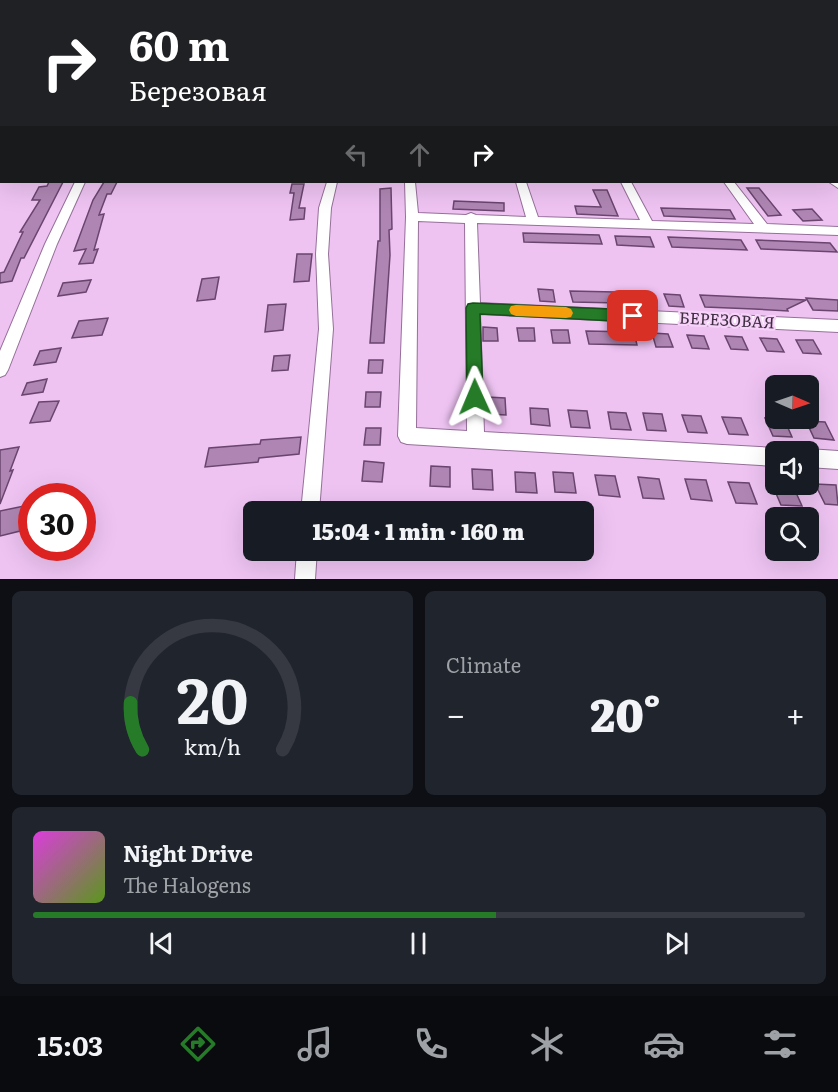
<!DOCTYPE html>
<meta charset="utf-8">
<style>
:root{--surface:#171b24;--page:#20242c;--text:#f1f3f6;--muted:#9ea1a6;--line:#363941;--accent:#257b28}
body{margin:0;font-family:Literata,serif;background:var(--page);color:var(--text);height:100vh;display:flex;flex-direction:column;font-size:22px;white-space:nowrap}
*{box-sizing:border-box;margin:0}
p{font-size:20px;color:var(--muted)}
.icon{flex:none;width:33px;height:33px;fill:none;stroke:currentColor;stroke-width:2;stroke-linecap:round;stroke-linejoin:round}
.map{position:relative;height:579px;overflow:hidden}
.sheet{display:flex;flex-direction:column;gap:12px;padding:12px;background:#0d0f14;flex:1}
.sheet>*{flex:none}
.top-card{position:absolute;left:0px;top:0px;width:838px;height:183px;box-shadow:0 6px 24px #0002;background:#202124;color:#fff;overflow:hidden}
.needle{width:39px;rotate:92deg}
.controls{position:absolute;left:765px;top:375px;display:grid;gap:12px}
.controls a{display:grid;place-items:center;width:54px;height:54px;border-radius:9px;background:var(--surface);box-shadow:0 6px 24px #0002;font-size:30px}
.speed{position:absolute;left:18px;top:483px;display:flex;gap:12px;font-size:30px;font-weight:700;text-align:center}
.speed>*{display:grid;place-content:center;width:78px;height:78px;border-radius:50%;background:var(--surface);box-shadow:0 6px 24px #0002;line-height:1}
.speed .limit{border:9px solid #d22;background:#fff;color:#111}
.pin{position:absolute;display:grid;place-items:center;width:51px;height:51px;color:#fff;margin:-26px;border-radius:12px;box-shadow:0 3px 9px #0006}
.me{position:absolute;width:66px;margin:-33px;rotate:359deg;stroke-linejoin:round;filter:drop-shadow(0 0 4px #0008)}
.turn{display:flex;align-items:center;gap:21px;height:126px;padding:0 30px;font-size:27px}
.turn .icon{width:78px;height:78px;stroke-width:2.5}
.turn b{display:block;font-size:42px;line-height:51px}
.lanes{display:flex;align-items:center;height:57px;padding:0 30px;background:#0003;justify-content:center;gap:30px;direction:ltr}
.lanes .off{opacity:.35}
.big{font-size:45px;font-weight:800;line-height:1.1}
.sheet .widget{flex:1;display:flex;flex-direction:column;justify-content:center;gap:9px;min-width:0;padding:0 21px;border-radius:9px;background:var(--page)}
.sheet .dial{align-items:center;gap:0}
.dial svg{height:156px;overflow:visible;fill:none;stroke:var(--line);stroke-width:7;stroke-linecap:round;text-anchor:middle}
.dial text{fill:var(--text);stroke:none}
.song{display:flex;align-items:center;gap:18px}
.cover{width:72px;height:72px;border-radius:9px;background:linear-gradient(135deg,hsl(300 70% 55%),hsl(90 70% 35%))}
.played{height:6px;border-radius:3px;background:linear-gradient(90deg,var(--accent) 60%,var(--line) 60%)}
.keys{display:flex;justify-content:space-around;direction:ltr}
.heat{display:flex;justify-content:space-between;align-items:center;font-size:33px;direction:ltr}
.sheet .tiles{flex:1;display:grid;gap:12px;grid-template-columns:1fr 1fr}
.widget:last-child{grid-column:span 2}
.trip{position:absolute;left:243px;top:501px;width:351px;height:60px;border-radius:9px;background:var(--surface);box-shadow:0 6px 24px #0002;font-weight:800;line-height:60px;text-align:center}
.tab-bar{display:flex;height:96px;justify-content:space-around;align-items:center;background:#090b0e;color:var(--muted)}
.tab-bar .icon{width:42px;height:42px}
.tab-bar .current{color:var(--accent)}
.tab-bar b{font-size:27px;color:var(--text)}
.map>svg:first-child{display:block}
.building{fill:#af86b3;stroke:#6a456e;stroke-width:1.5}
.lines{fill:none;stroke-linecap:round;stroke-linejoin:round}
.street-casing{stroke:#966f9a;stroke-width:2}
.street{fill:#fff;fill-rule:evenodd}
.route{fill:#257b28;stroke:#18501a;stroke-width:1.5}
.slow{fill:#f59e0b}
.labels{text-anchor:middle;stroke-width:4.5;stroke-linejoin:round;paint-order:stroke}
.street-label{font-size:16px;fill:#3f2e41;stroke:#f7d3fa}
</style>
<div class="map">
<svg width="838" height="579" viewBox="0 0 838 579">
<rect width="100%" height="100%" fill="#eec3f2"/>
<path class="building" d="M49 182H63L24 258H21L12 281 0 283V273L4 272 23 232H20L40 200H32L39 187 47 186Z
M104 182H117L111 194H107L99 215 104 214 94 250 98 249 93 263 79 264 86 249 74 251 93 200Z
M292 184H304L299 208H305L304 219 290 220 294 193H290Z
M391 188 392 229 389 230 390 255 384 343H370L378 241H380V189Z
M747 188H759L781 215 768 216Z
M593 190H607L618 216 577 214 575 206 601 207Z
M454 201 504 203V211L453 209Z
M661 208 730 210 735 219 664 216Z
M812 209 822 220 803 221 793 210Z
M523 233 599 235 602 244 524 242Z
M615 236 650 237 654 247 617 245Z
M668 237 741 240 747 250 672 247Z
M756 240 830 243 837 252 761 249Z
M297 254H312L309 281 294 282Z
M219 277 215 299 197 301 202 279Z
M91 280 86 292 58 296 63 283Z
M538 289 553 290 555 302 540 301Z
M570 291 615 292 618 303 573 302Z
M632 293 647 294 651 305 635 304Z
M664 294 680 295 684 307 669 306Z
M700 295 766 298 806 300 787 309 788 311 754 309 705 307Z
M806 298 838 300V311L813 310Z
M286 304 283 330 265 332 268 305Z
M108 318 102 335 72 338 79 321Z
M483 327 497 328 498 341H483Z
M517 328H534L535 341H519Z
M551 330H568L570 343H553Z
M586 331 634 332 637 345 589 344Z
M652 333 668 334 673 347H656Z
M687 335 704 336 709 349 692 348Z
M725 336 742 337 748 350 731 349Z
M760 338 777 339 784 352 767 351Z
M796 340H813L821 354 803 353Z
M61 348 56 362 34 365 40 351Z
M290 355 288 370 272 371 274 356Z
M369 360H383L382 373H368Z
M47 379 43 392 22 395 27 383Z
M366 392H381L380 407H365Z
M487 397 505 398 506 415 488 414Z
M59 401 50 421 30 423 39 402Z
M530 408 548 409 550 426 531 424Z
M568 410 587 411 590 428 571 427Z
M608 412 626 413 631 430 611 429Z
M643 413 662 414 666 431 647 430Z
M682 415 701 416 707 433 688 432Z
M722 417 741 418 748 435 729 434Z
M765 418 784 419 792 437 773 436Z
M806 421 825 422 834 440 814 438Z
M366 428H381L380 445H364Z
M301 437 299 454 259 458 258 462 205 467 209 448 260 444 261 440Z
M19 447 10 471 13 470 0 504V450Z
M364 461 384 463 382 482 362 481Z
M431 466 450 467V487L430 486Z
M472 469 492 470 493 490 473 489Z
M515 472 535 473 537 493 516 492Z
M553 472 573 473 576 493 555 492Z
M595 475 615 476 620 497 599 495Z
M638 477 659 479 664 499 643 498Z
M685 479 706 480 712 501 691 499Z
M728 482 749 483 757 504 736 503Z
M772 484 793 486 802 506 781 505Z
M815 484 836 485 838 505 825 504Z
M29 505 20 531 0 536V511Z"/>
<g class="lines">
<g class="street-casing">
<path id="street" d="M0 68H2L0 72Z
M837 69H838V74H837Z
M0 79H2V85H0Z
M837 79H838V85H837Z
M837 119H838V126H837Z
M837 179 838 180V188L829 182H837Z
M75 182H85L57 244 8 370 5 375 0 377V351L45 244Z
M327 182H337L331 208 328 254 333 329 319 512H301L319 329 316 254 319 208Z
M405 182H415L418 213 466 215 471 213 476 215 526 217 516 182H526L538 217 640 220 621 182H631L652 221 754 224 724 182H734L767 224 838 227V235L477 223 480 303 838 320V332L480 314 484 432 776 448 782 452H776V466L407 444 401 442 398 436 406 217ZM418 221 465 223 467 431 416 428Z
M808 449 838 451V469L808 467V452H803Z
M297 550H317L315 579H295Z"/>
</g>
<use href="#street" class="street"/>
</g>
<linearGradient id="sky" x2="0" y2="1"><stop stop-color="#73a8f1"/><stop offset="0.46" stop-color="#f7e4f9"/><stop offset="1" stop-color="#f7e4f9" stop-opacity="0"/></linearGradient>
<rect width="838" height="149" fill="url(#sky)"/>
<path class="route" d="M473 303 633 310 638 312 640 316 638 320 633 322 480 314 483 397 481 402 475 404 469 402 467 397 466 308 468 304Z"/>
<path class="slow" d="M516 305 566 307 571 309 573 313 571 317 566 318 516 316 511 314 509 310 511 306Z"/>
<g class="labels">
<g class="street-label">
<text transform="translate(727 320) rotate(3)" y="6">БЕРЕЗОВАЯ</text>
</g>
</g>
</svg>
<div class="controls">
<a><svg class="needle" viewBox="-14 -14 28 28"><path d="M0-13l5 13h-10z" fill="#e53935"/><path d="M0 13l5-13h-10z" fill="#9ea1a6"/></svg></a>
<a><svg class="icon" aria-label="sound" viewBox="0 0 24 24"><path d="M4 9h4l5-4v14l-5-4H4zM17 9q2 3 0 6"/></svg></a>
<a><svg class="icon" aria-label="search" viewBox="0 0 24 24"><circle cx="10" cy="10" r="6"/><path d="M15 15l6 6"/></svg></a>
</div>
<div class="speed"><div class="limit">30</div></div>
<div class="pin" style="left:633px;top:316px;background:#d93025"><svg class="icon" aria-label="arrive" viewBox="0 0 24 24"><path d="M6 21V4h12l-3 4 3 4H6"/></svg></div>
<svg class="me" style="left:475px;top:397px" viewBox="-20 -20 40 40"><path d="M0-17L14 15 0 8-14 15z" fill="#257b28" stroke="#fff" stroke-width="4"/></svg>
<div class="trip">15:04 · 1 min · 160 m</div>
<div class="top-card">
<div class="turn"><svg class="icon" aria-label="right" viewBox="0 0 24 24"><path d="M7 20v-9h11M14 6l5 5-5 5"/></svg><div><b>60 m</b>Березовая</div></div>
<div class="lanes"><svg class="icon off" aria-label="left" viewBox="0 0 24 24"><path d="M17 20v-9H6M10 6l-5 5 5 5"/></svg><svg class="icon off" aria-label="ahead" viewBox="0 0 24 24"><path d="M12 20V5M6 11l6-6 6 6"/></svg><svg class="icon" aria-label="right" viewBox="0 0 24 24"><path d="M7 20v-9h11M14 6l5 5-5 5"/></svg></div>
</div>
</div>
<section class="sheet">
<div class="tiles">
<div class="widget dial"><svg viewBox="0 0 100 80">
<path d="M14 69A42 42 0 1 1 86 69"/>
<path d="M14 69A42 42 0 0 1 8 45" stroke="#257b28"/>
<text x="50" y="56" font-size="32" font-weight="700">20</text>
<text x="50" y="72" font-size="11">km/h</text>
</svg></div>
<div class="widget"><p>Climate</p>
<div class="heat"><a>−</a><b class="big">20°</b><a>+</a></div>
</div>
<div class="widget">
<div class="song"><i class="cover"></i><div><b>Night Drive</b><p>The Halogens</p></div></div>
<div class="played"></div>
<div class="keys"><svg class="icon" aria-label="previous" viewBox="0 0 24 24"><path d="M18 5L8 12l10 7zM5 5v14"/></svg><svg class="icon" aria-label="pause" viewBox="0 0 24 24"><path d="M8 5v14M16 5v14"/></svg><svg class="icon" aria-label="next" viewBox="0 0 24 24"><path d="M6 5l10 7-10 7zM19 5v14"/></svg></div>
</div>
</div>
</section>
<nav class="tab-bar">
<b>15:03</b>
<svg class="icon current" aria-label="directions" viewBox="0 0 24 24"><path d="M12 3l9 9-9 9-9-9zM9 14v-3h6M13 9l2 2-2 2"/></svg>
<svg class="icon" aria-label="music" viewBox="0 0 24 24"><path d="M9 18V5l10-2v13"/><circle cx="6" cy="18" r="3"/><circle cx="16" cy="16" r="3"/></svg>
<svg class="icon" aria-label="phone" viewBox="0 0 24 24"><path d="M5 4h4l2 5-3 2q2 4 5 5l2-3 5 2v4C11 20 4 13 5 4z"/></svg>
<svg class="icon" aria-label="climate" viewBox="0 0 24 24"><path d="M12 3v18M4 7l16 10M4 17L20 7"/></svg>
<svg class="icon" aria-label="car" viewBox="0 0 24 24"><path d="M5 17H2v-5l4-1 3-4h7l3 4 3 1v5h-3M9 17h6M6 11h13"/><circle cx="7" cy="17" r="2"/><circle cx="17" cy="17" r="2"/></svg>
<svg class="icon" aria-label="filters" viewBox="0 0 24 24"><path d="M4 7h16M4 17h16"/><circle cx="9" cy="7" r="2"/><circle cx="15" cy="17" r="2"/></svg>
</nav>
